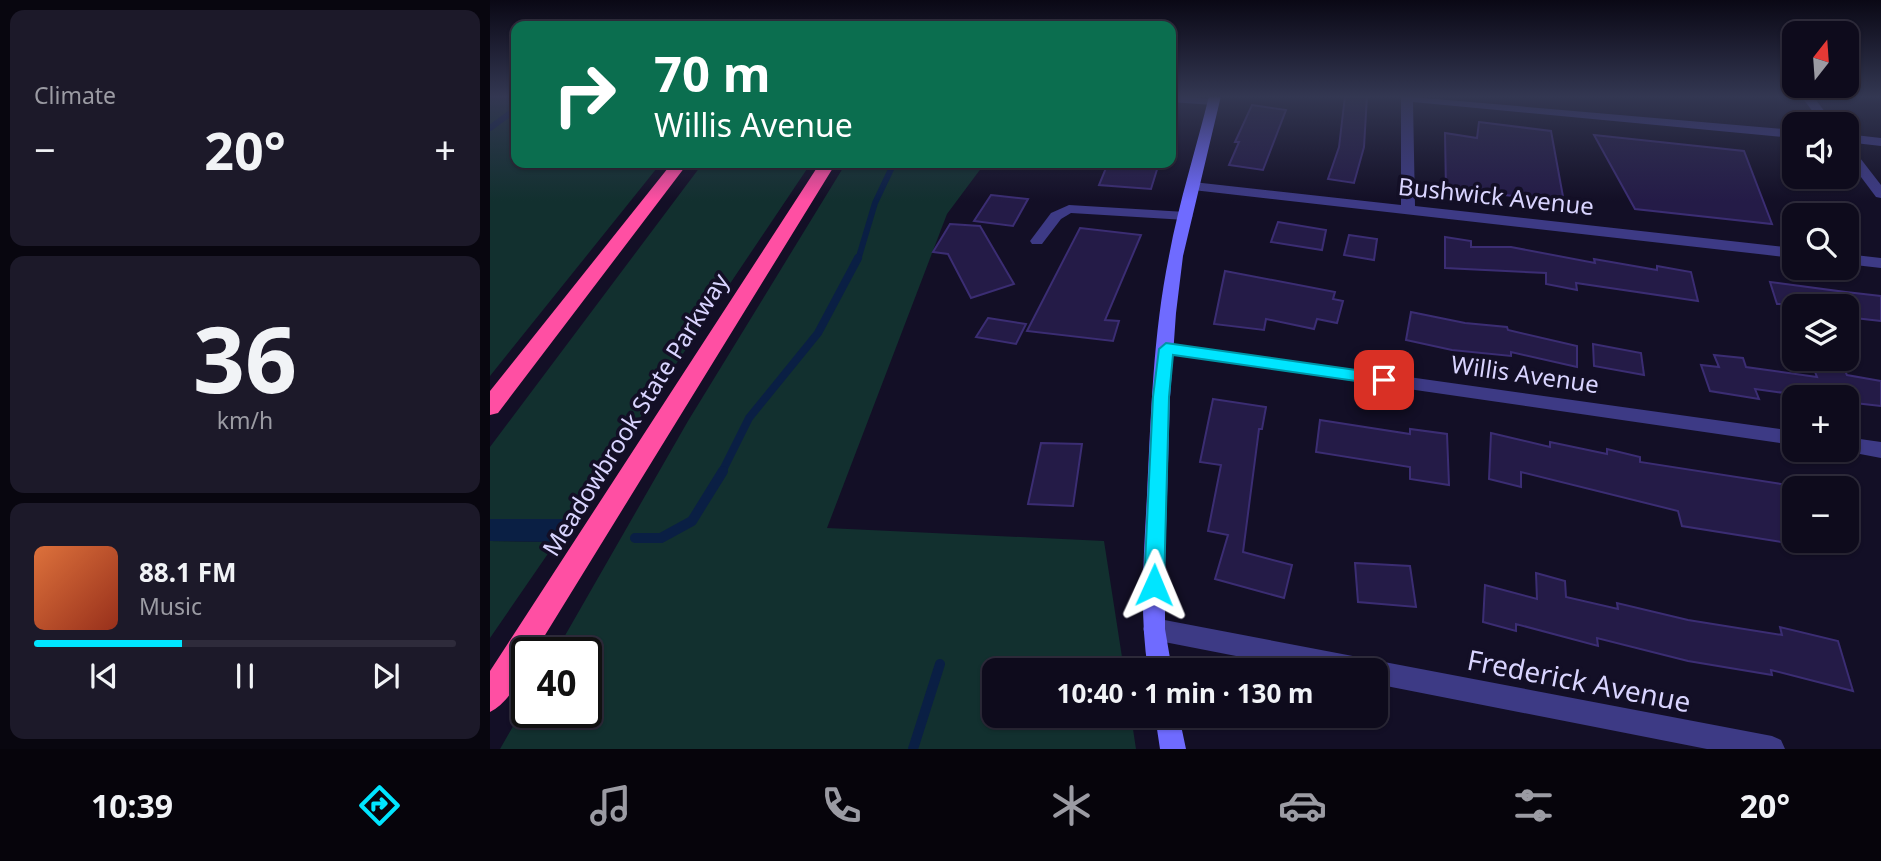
<!DOCTYPE html>
<meta charset="utf-8">
<style>
:root{--surface:#0e0b1c;--page:#1c1929;--text:#f1f3f6;--muted:#9b9ba3;--line:#2e2b3b;--accent:#00e5ff}
body{margin:0;font-family:"Noto Sans",sans-serif;background:var(--page);color:var(--text);height:100vh;display:flex;flex-direction:column;font-size:26px;white-space:nowrap}
*{box-sizing:border-box;margin:0}
p{font-size:23px;color:var(--muted)}
.icon{flex:none;width:38px;height:38px;fill:none;stroke:currentColor;stroke-width:2;stroke-linecap:round;stroke-linejoin:round}
.map{position:relative;flex:1;overflow:hidden}
.side{display:flex;flex-direction:column;gap:10px;padding:10px;background:#08060f;width:490px}
.side>*{flex:none}
.top-card{position:absolute;left:21px;top:21px;width:665px;height:147px;border-radius:14px;box-shadow:0 2px 5px #0004,0 0 0 2px var(--line);background:#0b6e4f;color:#fff;overflow:hidden}
.needle{width:46px;rotate:17deg}
.buttons{position:absolute;left:1292px;top:21px;display:grid;gap:14px}
.buttons a{display:grid;place-items:center;width:77px;height:77px;border-radius:14px;background:var(--surface);box-shadow:0 2px 5px #0004,0 0 0 2px var(--line);font-size:35px}
.speed{position:absolute;left:21px;top:637px;display:flex;gap:14px;font-size:35px;font-weight:700;text-align:center}
.speed>*{display:grid;place-content:center;width:91px;height:91px;border-radius:50%;background:var(--surface);box-shadow:0 2px 5px #0004,0 0 0 2px var(--line);line-height:1}
.speed .limit{border:4px solid #111;border-radius:10px;background:#fff;color:#111}
.pin{position:absolute;display:grid;place-items:center;width:60px;height:60px;color:#fff;margin:-30px;border-radius:14px;box-shadow:0 4px 10px #0006}
.me{position:absolute;width:77px;margin:-38px;rotate:1deg;stroke-linejoin:round;filter:drop-shadow(0 0 5px #0008)}
.turn{display:flex;align-items:center;gap:24px;height:147px;padding:0 28px;font-size:32px}
.turn .icon{width:91px;height:91px;stroke-width:2.5}
.turn b{display:block;font-size:49px;line-height:60px}
.big{font-size:52px;font-weight:700;line-height:1.1}
.side .card{flex:1;display:flex;flex-direction:column;justify-content:center;gap:10px;min-width:0;padding:0 24px;border-radius:14px;background:var(--page)}
.side .dial{align-items:center;gap:0}
.dial b{font-size:91px;line-height:1}
.song{display:flex;align-items:center;gap:21px}
.cover{width:84px;height:84px;border-radius:10px;background:linear-gradient(135deg,hsl(20 70% 55%),hsl(10 70% 35%))}
.played{height:7px;border-radius:4px;background:linear-gradient(90deg,var(--accent) 35%,var(--line) 35%)}
.keys{display:flex;justify-content:space-around;direction:ltr}
.heat{display:flex;justify-content:space-between;align-items:center;font-size:38px;direction:ltr}
.trip{position:absolute;left:492px;top:658px;width:406px;height:70px;border-radius:14px;background:var(--surface);box-shadow:0 2px 5px #0004,0 0 0 2px var(--line);font-weight:700;line-height:70px;text-align:center}
.menu{display:flex;height:112px;justify-content:space-around;align-items:center;background:#06040b;color:var(--muted)}
.menu .icon{width:49px;height:49px}
.menu .active{color:var(--accent)}
.menu b{font-size:32px;color:var(--text)}
main{display:flex;flex:1;min-height:0}
.map>svg:first-child{display:block}
.green{fill:#12302f}
.water{fill:#0a1f44}
.lines{fill:none;stroke-linecap:round;stroke-linejoin:round}
.stream-far2{stroke:#0a1f44;stroke-width:6}
.stream-far1{stroke:#0a1f44;stroke-width:8}
.stream{stroke:#0a1f44;stroke-width:10}
.building{fill:#241b47;stroke:#3b2d73;stroke-width:2}
.street{fill:#3d3a85;fill-rule:evenodd}
.secondary{fill:#6f6bff;fill-rule:evenodd}
.highway{fill:#ff4fa3;fill-rule:evenodd}
.route{fill:#00e5ff;stroke:#0095a6;stroke-width:2}
.labels{text-anchor:middle;stroke-width:7;stroke-linejoin:round;paint-order:stroke}
.street-label{font-size:24px;fill:#d9d4ff;stroke:#130f26}
.near-street-label{font-size:28px;fill:#d9d4ff;stroke:#130f26}
</style>
<main>
<section class="side">
<div class="card"><p>Climate</p>
<div class="heat"><a>−</a><b class="big">20°</b><a>+</a></div>
</div>
<div class="card dial"><b>36</b><p>km/h</p></div>
<div class="card">
<div class="song"><i class="cover"></i><div><b>88.1 FM</b><p>Music</p></div></div>
<div class="played"></div>
<div class="keys"><svg class="icon" aria-label="previous" viewBox="0 0 24 24"><path d="M18 5L8 12l10 7zM5 5v14"/></svg><svg class="icon" aria-label="pause" viewBox="0 0 24 24"><path d="M8 5v14M16 5v14"/></svg><svg class="icon" aria-label="next" viewBox="0 0 24 24"><path d="M6 5l10 7-10 7zM19 5v14"/></svg></div>
</div>
</section>
<div class="map">
<svg width="1391" height="749" viewBox="0 0 1391 749">
<rect width="100%" height="100%" fill="#130f26"/>
<path class="green" d="M0 96H26V163H171L0 376Z
M213 163H321L82 519H0V447Z
M356 163H495L457 214 337 528 614 541 634 670H504V716H641L646 749H10L37 702V712H96V653H65L198 421Z
M0 541 66 542 0 638Z"/>
<path class="water" d="M0 519H82L66 542 0 541Z"/>
<g class="lines">
<path class="stream-far2" d="M0 128 26 109
M368 260 385 203 404 163"/>
<path class="stream-far1" d="M232 472 259 418 328 333 368 258"/>
<path class="stream" d="M145 538H171L202 521 233 471
M423 749 450 664"/>
</g>
<path class="building" d="M855 96H877L874 147 864 183 838 179 849 147Z
M762 105 796 110 773 170 739 165 749 142H745Z
M989 122 1061 131 1074 202 981 191 982 195 956 191 955 133 987 138Z
M1104 135 1254 151 1282 224 1145 209Z
M618 163H669L661 189 609 185Z
M501 195 538 199 523 226 484 221Z
M788 222 836 230 832 250 781 242Z
M460 224 490 226 524 284 481 298 458 254 443 252Z
M590 228 651 235 615 320 629 321 623 341 537 331Z
M859 235 887 239 884 260 854 255Z
M955 237 981 241V247H1021L1105 263 1104 259 1167 270V266L1201 272 1208 301 1086 283 1087 290 1056 284V273L955 268Z
M735 271 845 292 843 299 853 301 847 323 827 319 824 329 776 319 774 330 724 324Z
M1280 282 1355 292V306L1287 304Z
M1356 292 1391 296V321L1356 317Z
M921 312 975 323 1017 327 1018 330 1087 346V367L1021 352V356L962 350 916 340Z
M498 318 536 324 526 344 486 337Z
M1103 344 1151 353 1154 375 1104 366Z
M1224 355 1253 358 1256 367 1327 377 1322 364 1354 369 1357 375 1391 381V406L1356 402V397H1324L1265 389 1269 399 1220 391 1211 365 1229 367Z
M723 399 776 407 772 429H769L753 552 802 565 794 598 725 579 738 535 718 531 731 465 710 462Z
M830 420 920 434V429L957 434 959 485 920 479V467L826 452Z
M1001 433 1060 447V442L1117 454V449L1150 457V462L1304 486V544L1192 526 1188 511 1031 472V487L999 479Z
M551 443 592 444 583 506 538 504Z
M865 563 920 566 926 607 868 602Z
M1046 573 1075 581 1076 597 1128 609 1127 603 1198 620 1292 635 1290 627 1348 641 1363 691 1281 670 1282 675 1198 661 1107 638 1108 646 1026 624V631L993 622 995 585 1047 599Z"/>
<g class="lines">
<path class="street" d="M681 96 723 99 729 102 723 105 681 102Z
M911 96 1304 130V138L923 102 925 206 1304 248V258L703 190 696 186 703 182 911 205Z
M1311 96H1323L1344 124H1332Z
M1356 134 1391 138V146L1356 142Z
M1356 144 1360 145 1391 185V198L1386 197 1356 157Z
M579 205 696 212 703 216 696 220 581 213 571 219 552 244H542L540 241 561 213Z
M1356 254 1391 258V268L1356 264Z
M676 343 1304 431V445L670 353 668 349 670 345Z
M1356 437 1391 442V458L1349 450H1356Z
M664 618 1282 736 1291 740 1295 749H1217L886 684V670H818L664 640 656 637 653 629 656 621Z"/>
<path class="secondary" d="M719 96H731L693 256 686 313 680 397 675 564V629L682 670H658C649 612 654 554 657 495 661 416 663 334 679 256 689 202 706 149 719 96Z
M665 716H689L696 749H670Z"/>
<path class="highway" d="M182 163H198L8 413 0 415V391Z
M330 163H346L44 653H37C37 672 18 704 0 712V671Z"/>
</g>
<linearGradient id="sky" x2="0" y2="1"><stop stop-color="#0a0815"/><stop offset="0.48" stop-color="#333752"/><stop offset="1" stop-color="#333752" stop-opacity="0"/></linearGradient>
<rect width="1391" height="201" fill="url(#sky)"/>
<path class="route" d="M676 343 894 374 902 380 894 385 683 355 679 397 674 585 671 592 664 595 657 592 654 585 663 397 669 349Z"/>
<g class="labels">
<g class="street-label">
<text transform="translate(1006 197) rotate(6)" y="8">Bushwick Avenue</text>
<text transform="translate(1035 375) rotate(8)" y="8">Willis Avenue</text>
<text transform="translate(146 415) rotate(-58)" y="8">Meadowbrook State Parkway</text>
</g>
<g class="near-street-label">
<text transform="translate(1089 681) rotate(11)" y="10">Frederick Avenue</text>
</g>
</g>
</svg>
<div class="buttons">
<a><svg class="needle" viewBox="-14 -14 28 28"><path d="M0-13l5 13h-10z" fill="#e53935"/><path d="M0 13l5-13h-10z" fill="#9b9ba3"/></svg></a>
<a><svg class="icon" aria-label="sound" viewBox="0 0 24 24"><path d="M4 9h4l5-4v14l-5-4H4zM17 9q2 3 0 6"/></svg></a>
<a><svg class="icon" aria-label="search" viewBox="0 0 24 24"><circle cx="10" cy="10" r="6"/><path d="M15 15l6 6"/></svg></a>
<a><svg class="icon" aria-label="layers" viewBox="0 0 24 24"><path d="M12 4l9 5-9 5-9-5zM3 14l9 5 9-5"/></svg></a>
<a>+</a>
<a>−</a>
</div>
<div class="speed"><div class="limit">40</div></div>
<div class="pin" style="left:894px;top:380px;background:#d93025"><svg class="icon" aria-label="arrive" viewBox="0 0 24 24"><path d="M6 21V4h12l-3 4 3 4H6"/></svg></div>
<svg class="me" style="left:664px;top:585px" viewBox="-20 -20 40 40"><path d="M0-17L14 15 0 8-14 15z" fill="#00e5ff" stroke="#fff" stroke-width="4"/></svg>
<div class="trip">10:40 · 1 min · 130 m</div>
<div class="top-card">
<div class="turn"><svg class="icon" aria-label="right" viewBox="0 0 24 24"><path d="M7 20v-9h11M14 6l5 5-5 5"/></svg><div><b>70 m</b>Willis Avenue</div></div>
</div>
</div>
</main>
<nav class="menu">
<b>10:39</b>
<svg class="icon active" aria-label="directions" viewBox="0 0 24 24"><path d="M12 3l9 9-9 9-9-9zM9 14v-3h6M13 9l2 2-2 2"/></svg>
<svg class="icon" aria-label="music" viewBox="0 0 24 24"><path d="M9 18V5l10-2v13"/><circle cx="6" cy="18" r="3"/><circle cx="16" cy="16" r="3"/></svg>
<svg class="icon" aria-label="phone" viewBox="0 0 24 24"><path d="M5 4h4l2 5-3 2q2 4 5 5l2-3 5 2v4C11 20 4 13 5 4z"/></svg>
<svg class="icon" aria-label="climate" viewBox="0 0 24 24"><path d="M12 3v18M4 7l16 10M4 17L20 7"/></svg>
<svg class="icon" aria-label="car" viewBox="0 0 24 24"><path d="M5 17H2v-5l4-1 3-4h7l3 4 3 1v5h-3M9 17h6M6 11h13"/><circle cx="7" cy="17" r="2"/><circle cx="17" cy="17" r="2"/></svg>
<svg class="icon" aria-label="filters" viewBox="0 0 24 24"><path d="M4 7h16M4 17h16"/><circle cx="9" cy="7" r="2"/><circle cx="15" cy="17" r="2"/></svg>
<b>20°</b>
</nav>
